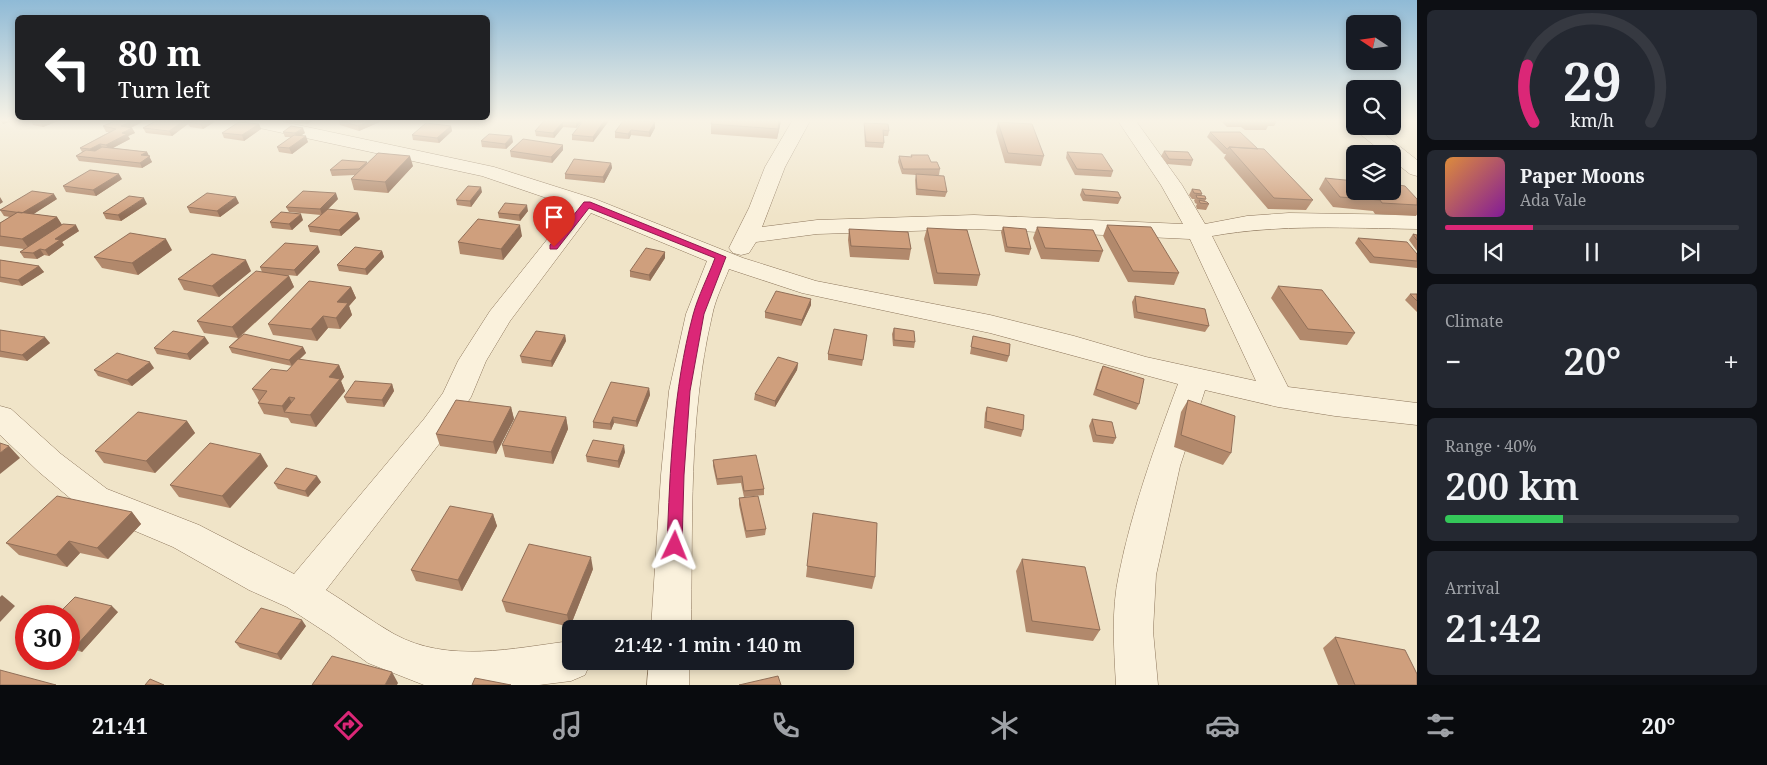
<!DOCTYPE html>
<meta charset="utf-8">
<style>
:root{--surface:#171b24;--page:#242831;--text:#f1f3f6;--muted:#9ea1a6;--line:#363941;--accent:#db2777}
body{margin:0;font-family:"Noto Serif",serif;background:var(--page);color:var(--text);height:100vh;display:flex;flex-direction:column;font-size:19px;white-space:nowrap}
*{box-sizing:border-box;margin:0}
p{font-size:16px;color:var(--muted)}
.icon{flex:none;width:28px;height:28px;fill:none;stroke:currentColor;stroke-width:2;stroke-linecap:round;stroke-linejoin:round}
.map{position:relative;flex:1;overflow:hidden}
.panel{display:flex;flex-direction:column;gap:10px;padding:10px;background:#0d0f14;width:350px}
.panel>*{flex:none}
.banner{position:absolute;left:15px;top:15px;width:475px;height:105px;border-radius:8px;box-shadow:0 2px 8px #0003;background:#202124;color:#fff;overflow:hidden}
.needle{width:32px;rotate:283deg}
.buttons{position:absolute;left:1346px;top:15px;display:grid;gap:10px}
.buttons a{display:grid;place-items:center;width:55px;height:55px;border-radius:8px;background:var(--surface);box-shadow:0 2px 8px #0003;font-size:25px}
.speed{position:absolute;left:15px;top:605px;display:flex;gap:10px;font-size:25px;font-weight:700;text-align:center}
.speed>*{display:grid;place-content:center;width:65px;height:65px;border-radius:50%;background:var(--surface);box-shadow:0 2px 8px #0003;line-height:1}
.speed .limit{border:8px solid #d22;background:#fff;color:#111}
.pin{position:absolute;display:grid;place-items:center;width:42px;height:42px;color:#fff;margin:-51px -21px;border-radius:50% 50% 50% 0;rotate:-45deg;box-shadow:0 0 5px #0007}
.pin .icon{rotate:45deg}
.me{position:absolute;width:55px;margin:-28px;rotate:2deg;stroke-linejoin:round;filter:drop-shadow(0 0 4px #0008)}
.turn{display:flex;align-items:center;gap:18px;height:105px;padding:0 20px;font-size:22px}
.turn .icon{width:65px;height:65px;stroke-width:2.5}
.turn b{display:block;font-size:35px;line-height:42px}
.big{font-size:38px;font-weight:600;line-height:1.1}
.panel .widget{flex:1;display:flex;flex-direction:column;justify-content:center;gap:8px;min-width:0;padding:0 18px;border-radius:8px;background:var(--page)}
.panel .dial{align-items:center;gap:0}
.dial svg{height:130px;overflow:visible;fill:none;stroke:var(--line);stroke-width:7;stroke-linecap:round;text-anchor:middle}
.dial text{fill:var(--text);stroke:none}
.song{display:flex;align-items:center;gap:15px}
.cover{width:60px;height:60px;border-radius:8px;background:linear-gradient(135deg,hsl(30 70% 55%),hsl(290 70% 35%))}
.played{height:5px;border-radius:2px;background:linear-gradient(90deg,var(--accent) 30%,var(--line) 30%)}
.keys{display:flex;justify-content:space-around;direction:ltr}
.heat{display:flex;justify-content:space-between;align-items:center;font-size:28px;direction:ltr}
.charge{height:8px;border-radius:4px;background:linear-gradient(90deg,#34c759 40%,var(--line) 0)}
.trip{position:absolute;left:562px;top:620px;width:292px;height:50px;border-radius:8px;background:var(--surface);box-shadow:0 2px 8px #0003;font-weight:600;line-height:50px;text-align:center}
.menu{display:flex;height:80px;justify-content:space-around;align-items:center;background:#090b0e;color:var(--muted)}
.menu .icon{width:35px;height:35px}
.menu .selected{color:var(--accent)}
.menu b{font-size:22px;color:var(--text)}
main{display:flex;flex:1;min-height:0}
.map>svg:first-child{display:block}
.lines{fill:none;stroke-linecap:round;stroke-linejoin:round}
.minor-casing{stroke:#8d765c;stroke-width:1}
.minor{fill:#faf1dc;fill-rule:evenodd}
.wall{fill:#b2896c}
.shaded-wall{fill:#916f58}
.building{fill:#cf9f7d;stroke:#916f58}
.route{fill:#db2777;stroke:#8e194d}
</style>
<main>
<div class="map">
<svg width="1417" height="685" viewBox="0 0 1417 685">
<rect width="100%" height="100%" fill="#f0e4c8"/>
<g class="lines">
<g class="minor-casing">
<path id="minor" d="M246 121H279L494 167 595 199 743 258 816 281 990 315 1074 336 1146 357 1256 381 1190 239 974 229 817 234 756 242 749 253 741 255 733 253 729 248 749 208 765 167 792 121H810L785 167 762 227 817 220 974 215 1183 224 1161 185 1118 121H1136L1182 185 1205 224 1247 216 1289 213 1417 215V229C1348 228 1280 224 1212 236L1288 387 1417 403V425L1335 416 1278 407 1205 390 1180 466 1156 575 1153 631 1158 685H1116C1114 648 1111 610 1119 574 1132 509 1155 446 1178 384L990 333 802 293 729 269C723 284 715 300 712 316 688 418 693 525 691 629H651L661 475 669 391 686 314 707 261 591 213 510 321 486 361 471 397 446 435 326 590C349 604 371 621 394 634 448 664 514 648 571 641V661H591L585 675 571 681 539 685H424L368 663 330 635 287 607 249 590 173 547 83 509 39 472 0 435V406L11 409 61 454 107 489 199 525 294 574 424 419 443 393 458 361 490 311 573 207 482 176 255 127 249 125Z
M1355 123V126H1374L1417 160V176L1410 174 1392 160V154H1385L1355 130 1353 126Z
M649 661H689V685H647Z"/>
</g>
<use href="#minor" class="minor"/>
</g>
<path class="wall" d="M31 121H58L43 127 33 125Z
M115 121H144L131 128H132L135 133 128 136 130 139 113 148 147 152 152 162 142 168 79 161 76 156 82 152 80 148 109 132H106L103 126Z
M156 121H216L203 129 190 127 188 124 172 136 146 133 143 128Z
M285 121H312L307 124 285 122Z
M339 121H382L359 131 340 125Z
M544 121H582L576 128 563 127 554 138 536 136 535 131Z
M712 121H781L777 139 711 134V124Z
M1221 121H1277L1274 126H1268L1266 130H1245L1241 127H1227Z
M608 122 593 142 572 140V135Z
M655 122V128L650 137 631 135 629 139 615 138V132Z
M998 122 1044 156 1041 166 1005 163 996 132Z
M864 123 889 131 888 136H883L884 143 883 148 865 147 864 128Z
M259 124 261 129 244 141 224 138 222 133Z
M451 126 452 131 439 143 413 140 412 135Z
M283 132 305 133 300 136 308 142 292 154 279 152 277 147 291 137H285Z
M1210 132 1313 200 1306 210 1268 209 1224 158 1226 154H1224L1207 137Z
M481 141 513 142 506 149 482 147Z
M563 150 552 163 511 157 510 151Z
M1164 151 1193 160 1191 166 1167 164 1161 156Z
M1067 152 1113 171 1111 177 1075 175 1066 158Z
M911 155 931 162 940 169 939 175H923L947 192 945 197 916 195 915 180 916 175 902 174 898 162 899 156 911 157Z
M368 163 413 166 388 193 354 190 351 179 355 175 332 176 330 170Z
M611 163 612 168 604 183 565 179V174Z
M1325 178 1417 199V214L1416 216 1375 214 1373 211 1333 207 1319 189Z
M122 179 96 196 66 192 63 186Z
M1082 189 1121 198 1118 204 1083 201 1080 195Z
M1192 189 1202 194 1201 196 1206 199 1205 201 1209 204 1206 210 1197 209 1196 206 1197 204 1195 203 1194 200 1195 199H1192L1189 195Z
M482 192 471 207 457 205 456 200Z
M57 199 33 214 57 217 62 225 79 231 62 242 64 245 49 256 44 255 37 259 24 258 20 252 24 249 0 246V223L10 217 4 216 0 210Z
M338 199 328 209 360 219 341 236 310 232 308 226 321 215 289 212 286 207Z
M239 203 220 217 190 213 187 207Z
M147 204 121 221 106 219 103 213Z
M528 211 520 221 499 218 498 213Z
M303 220 292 230 272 228 270 222Z
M1107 225 1179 273 1174 285 1128 282 1103 236Z
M1003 227 1031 249 1029 255 1005 252 1001 232Z
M1037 227 1103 251 1099 262 1041 259 1033 238Z
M927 228 980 275 977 286 934 284 924 239Z
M849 229 911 249 909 260 850 257 848 240Z
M1413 234 1417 235V251L1409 240Z
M522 236 503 260 460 254 458 242Z
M1358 238 1417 254V268L1370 263 1355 243Z
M172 250 138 275 102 268 94 257Z
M382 251 384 257 367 275 339 271 337 265Z
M320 252 297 276 288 275 289 276 294 287 242 335 303 347 306 353 299 360 339 365 344 377 341 381 345 391 316 427 291 423 288 418 264 414 258 403 259 401 252 389 287 371 292 366 232 353 229 347 238 338 204 333 197 321 262 272 260 267Z
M665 252V258L650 281 630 277V271Z
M0 260 39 266 44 272 22 286 0 282Z
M251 271 219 297 184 290 178 279Z
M1278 286 1355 333 1347 345 1300 340 1271 298Z
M351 287 356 298 349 306 352 315 340 329 328 328 317 341 273 335 268 324Z
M1410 294H1417V312L1405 300Z
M1135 296 1209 326 1205 332 1134 318 1132 302Z
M811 305 801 326 765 318V312Z
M894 328 915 342 914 348 893 346 892 334Z
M0 330 50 343 27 361 0 357Z
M565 335 566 341 552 367 522 363 520 356Z
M867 335 862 366 828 360V354Z
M973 336 1009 356 1007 362 970 354Z
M209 343 190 360 157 354 154 348Z
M798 363 797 370 775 407 754 400 755 394Z
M1103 366 1139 404 1136 410 1093 395 1100 372Z
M154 368 132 386 98 376 94 370Z
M392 384 394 391 384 407 347 403 344 397Z
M649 388 650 395 637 427 614 423 611 430 593 428V422Z
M1188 400 1231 453 1223 465 1174 447 1181 412Z
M511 407 514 419 496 454 440 446 436 434Z
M987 407 1023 430 1021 437 984 428 985 413Z
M566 417 568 429 553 464 505 457 502 445Z
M1092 419 1116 438 1113 444 1093 442 1089 426Z
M187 421 195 433 155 473 104 463 95 451Z
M625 452 619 468 587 462 586 456Z
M713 460 764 489V495L744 497 741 483 717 485 713 466Z
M268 466 230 508 179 497 170 485Z
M321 482 308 497 278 489 274 483Z
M739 498 766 529 765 535 746 538 739 505Z
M132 512 141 524 108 559 80 553 67 567 19 555 6 543Z
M813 513 875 577 872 589 806 577Z
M493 514 497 526 462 591 416 581 411 570Z
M1022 559 1100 630 1093 641 1026 632 1016 571Z
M593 569 570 627 506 612 502 601Z
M118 612 82 652 69 648V616Z
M306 626 281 660 240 648 235 642Z
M1335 637 1417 685H1338L1323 648Z"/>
<path class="shaded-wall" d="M1 121H13L3 124Z
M43 121H58L43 127 40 122Z
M132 121H144L124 131 121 126Z
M184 121H194L187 122 188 124 172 136 169 131Z
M205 121H216L203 129 200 124Z
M305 121H312L307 124Z
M370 121H382L359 131 358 126Z
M578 121H582V122L576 128V123Z
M604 121H608V122L593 142V137Z
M779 121H781L777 139 778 129Z
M563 122V127L554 138 553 133Z
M655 122V128L650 137 649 132Z
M259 124 261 129 244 141 242 135Z
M451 126 452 131 439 143 437 138Z
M132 128 135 133 128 136 130 139 109 150 106 145 122 133Z
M303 128 305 133 297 138 295 133Z
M631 130V135L629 139 628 134Z
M306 136 308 142 292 154 289 148Z
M512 136 513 142 506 149 505 144Z
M100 144 103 149 93 155 90 149Z
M563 145V150L552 163 551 157Z
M147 152 152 162 142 168 140 163 141 155Z
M410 156 413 166 388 193 385 182Z
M611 163 612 168 604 183 603 177Z
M119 174 122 179 96 196 93 190Z
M481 187 482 192 471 207 470 201Z
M336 193 338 199 322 215 320 209Z
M54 194 57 199 26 219 22 213Z
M0 197 3 202 0 204Z
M236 197 239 203 220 217 217 211Z
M144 198 147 204 121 221 118 215Z
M527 205 528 211 520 221 519 215Z
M358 213 360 219 341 236 339 230Z
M301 214 303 220 292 230 289 224Z
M57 217 64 228 30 250 22 239Z
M76 225 79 231 62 242 64 245 49 256 45 250 55 239Z
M520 225 522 236 503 260 501 249Z
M166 239 172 250 138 275 132 263Z
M318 246 320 252 297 276 294 270Z
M40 249 44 255 37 259 33 253Z
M382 251 384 257 367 275 365 269Z
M665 252V258L650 281 649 275Z
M246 260 251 271 219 297 212 286Z
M39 266 44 272 22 286 18 280Z
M289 276 294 287 238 338 232 327Z
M351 287 356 298 349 306 352 315 340 329 336 318 337 302Z
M811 299V305L801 326 802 320Z
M323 316 328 328 317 341 311 329Z
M565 335 566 341 552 367 551 361Z
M45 337 50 343 27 361 22 355Z
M205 337 209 343 190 360 187 354Z
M303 347 306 353 292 366 289 360Z
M150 362 154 368 132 386 127 380Z
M798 363 797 370 775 407V401Z
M339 365 344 377 341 381 345 391 316 427 310 415 329 377Z
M392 384 394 391 384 407 382 400Z
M649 388 650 395 637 427 636 421Z
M289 397 295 409 284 412 282 406Z
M511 407 514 419 496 454 493 442Z
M566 417 568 429 553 464 551 452Z
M613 417 614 423 611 430 610 424Z
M187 421 195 433 155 473 146 461Z
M624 445 625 452 619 468 618 461Z
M9 446 20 458 0 474V453Z
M261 454 268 466 230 508 222 496Z
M317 476 321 482 308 497 305 491Z
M132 512 141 524 108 559 97 548Z
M493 514 497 526 462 591 458 580Z
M69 541 80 553 67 567 56 555Z
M591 557 593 569 570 627 567 615Z
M2 595 15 606 0 622V597Z
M112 606 118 612 82 652 76 646Z
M302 620 306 626 281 660 277 654Z
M392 672 398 683 397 685H385Z"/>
<path class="building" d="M115 121H132L121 126 132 128 122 133 127 134 106 145 100 144 90 149 80 148 116 129 103 126Z
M156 121H184L169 131 143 128Z
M190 121H205L200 124 187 122Z
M342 121H370L358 126Z
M544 121H578L576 123 563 122 553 133 535 131Z
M583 121H604L593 137 572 135Z
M623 121H635L655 122 649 132 631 130 628 134 615 132Z
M712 121H779L778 129 711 124Z
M239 122 259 124 242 135 222 133Z
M998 122 1032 124 1044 156 1008 153Z
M426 123 451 126 437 138 412 135Z
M864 123 888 124 889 131 883 130 884 143 866 142Z
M291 126 303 128 295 133 283 132Z
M1210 132H1240L1258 149 1229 147 1228 149H1227Z
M489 134 512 136 505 144 481 141Z
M294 135 306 136 289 148 277 147Z
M523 139 563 145 551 157 510 151Z
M102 147 147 152 141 155 150 156 140 163 76 156 86 150 95 151Z
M1229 147 1264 149 1313 200 1274 198Z
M1164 151 1188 152 1193 160 1169 159Z
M1067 152 1102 154 1113 171 1077 169Z
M378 153 410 156 385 182 351 179Z
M911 155H928L931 162H937L940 169H903L899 156 912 157Z
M574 159 611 163 603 177 565 174Z
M342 160 367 162 359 169 330 170Z
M90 170 119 174 93 190 63 186Z
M916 174 944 176 947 192 917 189Z
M1325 178 1355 181V191H1392V184L1405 186 1417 199V205L1382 203 1380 200 1340 197Z
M468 186 481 187 470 201 456 200Z
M1082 189 1118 192 1121 198 1085 195Z
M1192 189 1200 190 1202 194 1194 193Z
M32 191 54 194 22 213 0 210Z
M303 191 336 193 320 209 286 207Z
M207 193 236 197 217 211 187 207Z
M1196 195 1205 196 1206 199 1197 198Z
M129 196 144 198 118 215 103 213Z
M1199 200 1207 202 1209 204 1200 203Z
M505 203 527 205 519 215 498 213Z
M328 209 358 213 339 230 308 226Z
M18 212 57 217 22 239 0 236V223Z
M281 212 301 214 289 224 270 222Z
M478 219 520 225 501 249 458 242Z
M63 224 76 225 55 239 60 240 45 250 40 249 33 253 20 252Z
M1107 225 1151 227 1179 273 1133 271Z
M1003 227 1026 229 1031 249 1007 247Z
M1037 227 1093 230 1103 251 1045 248Z
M927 228 967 230 980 275 937 273Z
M849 229 908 232 911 249 851 246Z
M130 233 166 239 132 263 94 257Z
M1413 234 1417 235V240Z
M1358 238 1407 242 1417 254V261L1374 257Z
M285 243 318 246 294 270 260 267Z
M355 247 382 251 365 269 337 265Z
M646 248 665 252 649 275 630 271Z
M212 254 246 260 212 286 178 279Z
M0 260 39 266 18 280 0 277Z
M256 271 289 276 232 327 197 321Z
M309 281 351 287 337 302 348 303 336 318 323 316 311 329 268 324Z
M1278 286 1322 290 1355 333 1308 329Z
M776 291 811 299 802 320 765 312Z
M1410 294H1417V301Z
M1135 296 1205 309 1209 326 1137 312Z
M894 328 914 331 915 342 894 340Z
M834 329 867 335 863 360 828 354Z
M0 330 45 337 22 355 0 351Z
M173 331 205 337 187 354 154 348Z
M536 331 565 335 551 361 520 356Z
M244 334 303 347 289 360 229 347Z
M973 336 1010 344 1009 356 971 347Z
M117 353 150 362 127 380 94 370Z
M778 357 798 363 775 401 755 394Z
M298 359 339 365 329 377 340 379 310 415 284 412 295 398 289 397 282 406 258 403 267 391 252 389 271 369 287 371Z
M1103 366 1144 379 1139 404 1096 389Z
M355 381 392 384 382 400 344 397Z
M611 382 649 388 636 421 613 417 610 424 593 422Z
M456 400 511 407 493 442 436 434Z
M1188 400 1235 416 1231 453 1181 435Z
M987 407 1024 415 1023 430 986 421Z
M519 411 566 417 551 452 502 445Z
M138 412 187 421 146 461 95 451Z
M1092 419 1112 422 1116 438 1096 435Z
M593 440 624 445 618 461 586 456Z
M0 443 9 446 0 453Z
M210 443 261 454 222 496 170 485Z
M756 455 764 489 744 491 742 476 717 479 713 460Z
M286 468 317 476 305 491 274 483Z
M57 496 132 512 97 548 69 541 56 555 6 543Z
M758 496 766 529 746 531 739 498Z
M450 506 493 514 458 580 411 570Z
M813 513 877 523 875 577 807 566Z
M529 544 591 557 567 615 502 601Z
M1022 559 1085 567 1100 630 1032 621Z
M75 597 112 606 76 646 69 644V616H56Z
M261 608 302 620 277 654 235 642Z
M1335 637 1405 650 1417 674V685H1355Z
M332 656 392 672 385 685H312Z
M0 670 56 685H0Z
M778 676 781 685H739Z
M475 678 511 685H472Z
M150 679 164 685H145Z"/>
<linearGradient id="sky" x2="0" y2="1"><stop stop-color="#8fbad6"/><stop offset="0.56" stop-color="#f8f3e6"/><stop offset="1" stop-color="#f8f3e6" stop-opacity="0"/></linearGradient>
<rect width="1417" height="216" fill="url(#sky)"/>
<path class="route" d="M584 202H590L726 257 704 314 690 391 684 475 682 546 680 551 675 553 670 551 667 546C670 469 673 390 693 315 698 296 708 277 715 258L589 208 557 249H550V245Z"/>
</svg>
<div class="buttons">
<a><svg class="needle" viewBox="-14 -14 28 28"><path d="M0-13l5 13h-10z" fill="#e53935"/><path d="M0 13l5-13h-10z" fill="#9ea1a6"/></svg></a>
<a><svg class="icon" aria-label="search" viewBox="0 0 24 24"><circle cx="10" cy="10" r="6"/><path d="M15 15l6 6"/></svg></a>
<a><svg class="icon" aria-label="layers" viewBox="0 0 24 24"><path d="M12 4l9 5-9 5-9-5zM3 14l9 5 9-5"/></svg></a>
</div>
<div class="speed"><div class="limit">30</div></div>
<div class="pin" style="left:554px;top:247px;background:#d93025"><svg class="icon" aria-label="arrive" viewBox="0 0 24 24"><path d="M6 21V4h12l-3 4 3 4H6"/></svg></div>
<svg class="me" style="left:675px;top:546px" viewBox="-20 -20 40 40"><path d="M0-17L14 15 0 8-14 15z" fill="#db2777" stroke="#fff" stroke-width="4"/></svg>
<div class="trip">21:42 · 1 min · 140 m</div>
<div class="banner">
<div class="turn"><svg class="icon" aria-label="left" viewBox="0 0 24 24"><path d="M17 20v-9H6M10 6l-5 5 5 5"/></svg><div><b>80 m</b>Turn left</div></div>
</div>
</div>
<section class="panel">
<div class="widget dial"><svg viewBox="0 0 100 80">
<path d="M14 69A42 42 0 1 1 86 69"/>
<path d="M14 69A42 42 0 0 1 10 34" stroke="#db2777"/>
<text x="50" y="56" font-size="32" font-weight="700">29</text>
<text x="50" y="72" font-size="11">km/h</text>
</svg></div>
<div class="widget">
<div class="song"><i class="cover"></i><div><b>Paper Moons</b><p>Ada Vale</p></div></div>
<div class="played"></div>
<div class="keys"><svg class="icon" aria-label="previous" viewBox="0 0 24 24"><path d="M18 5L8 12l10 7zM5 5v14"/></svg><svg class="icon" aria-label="pause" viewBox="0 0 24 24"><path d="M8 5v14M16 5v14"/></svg><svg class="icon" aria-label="next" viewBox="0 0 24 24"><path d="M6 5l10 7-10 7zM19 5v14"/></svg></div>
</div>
<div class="widget"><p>Climate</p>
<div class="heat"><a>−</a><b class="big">20°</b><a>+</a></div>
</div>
<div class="widget"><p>Range · 40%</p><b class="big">200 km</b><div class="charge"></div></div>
<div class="widget"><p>Arrival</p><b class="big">21:42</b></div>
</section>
</main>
<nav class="menu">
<b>21:41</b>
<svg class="icon selected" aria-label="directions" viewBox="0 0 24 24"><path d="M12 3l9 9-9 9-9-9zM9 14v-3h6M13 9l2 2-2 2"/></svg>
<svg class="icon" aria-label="music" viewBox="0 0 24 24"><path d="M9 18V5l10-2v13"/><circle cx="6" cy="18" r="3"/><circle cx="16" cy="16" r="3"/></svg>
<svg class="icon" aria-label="phone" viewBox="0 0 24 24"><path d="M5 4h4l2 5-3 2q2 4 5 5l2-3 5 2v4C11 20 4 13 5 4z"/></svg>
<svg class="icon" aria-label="climate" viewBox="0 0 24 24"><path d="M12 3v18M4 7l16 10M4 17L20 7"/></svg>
<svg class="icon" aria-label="car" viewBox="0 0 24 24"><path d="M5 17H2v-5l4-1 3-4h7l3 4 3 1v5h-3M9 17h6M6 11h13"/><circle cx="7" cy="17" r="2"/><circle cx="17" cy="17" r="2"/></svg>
<svg class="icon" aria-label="filters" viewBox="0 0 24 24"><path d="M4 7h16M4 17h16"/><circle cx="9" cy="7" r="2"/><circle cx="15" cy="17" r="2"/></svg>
<b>20°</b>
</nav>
